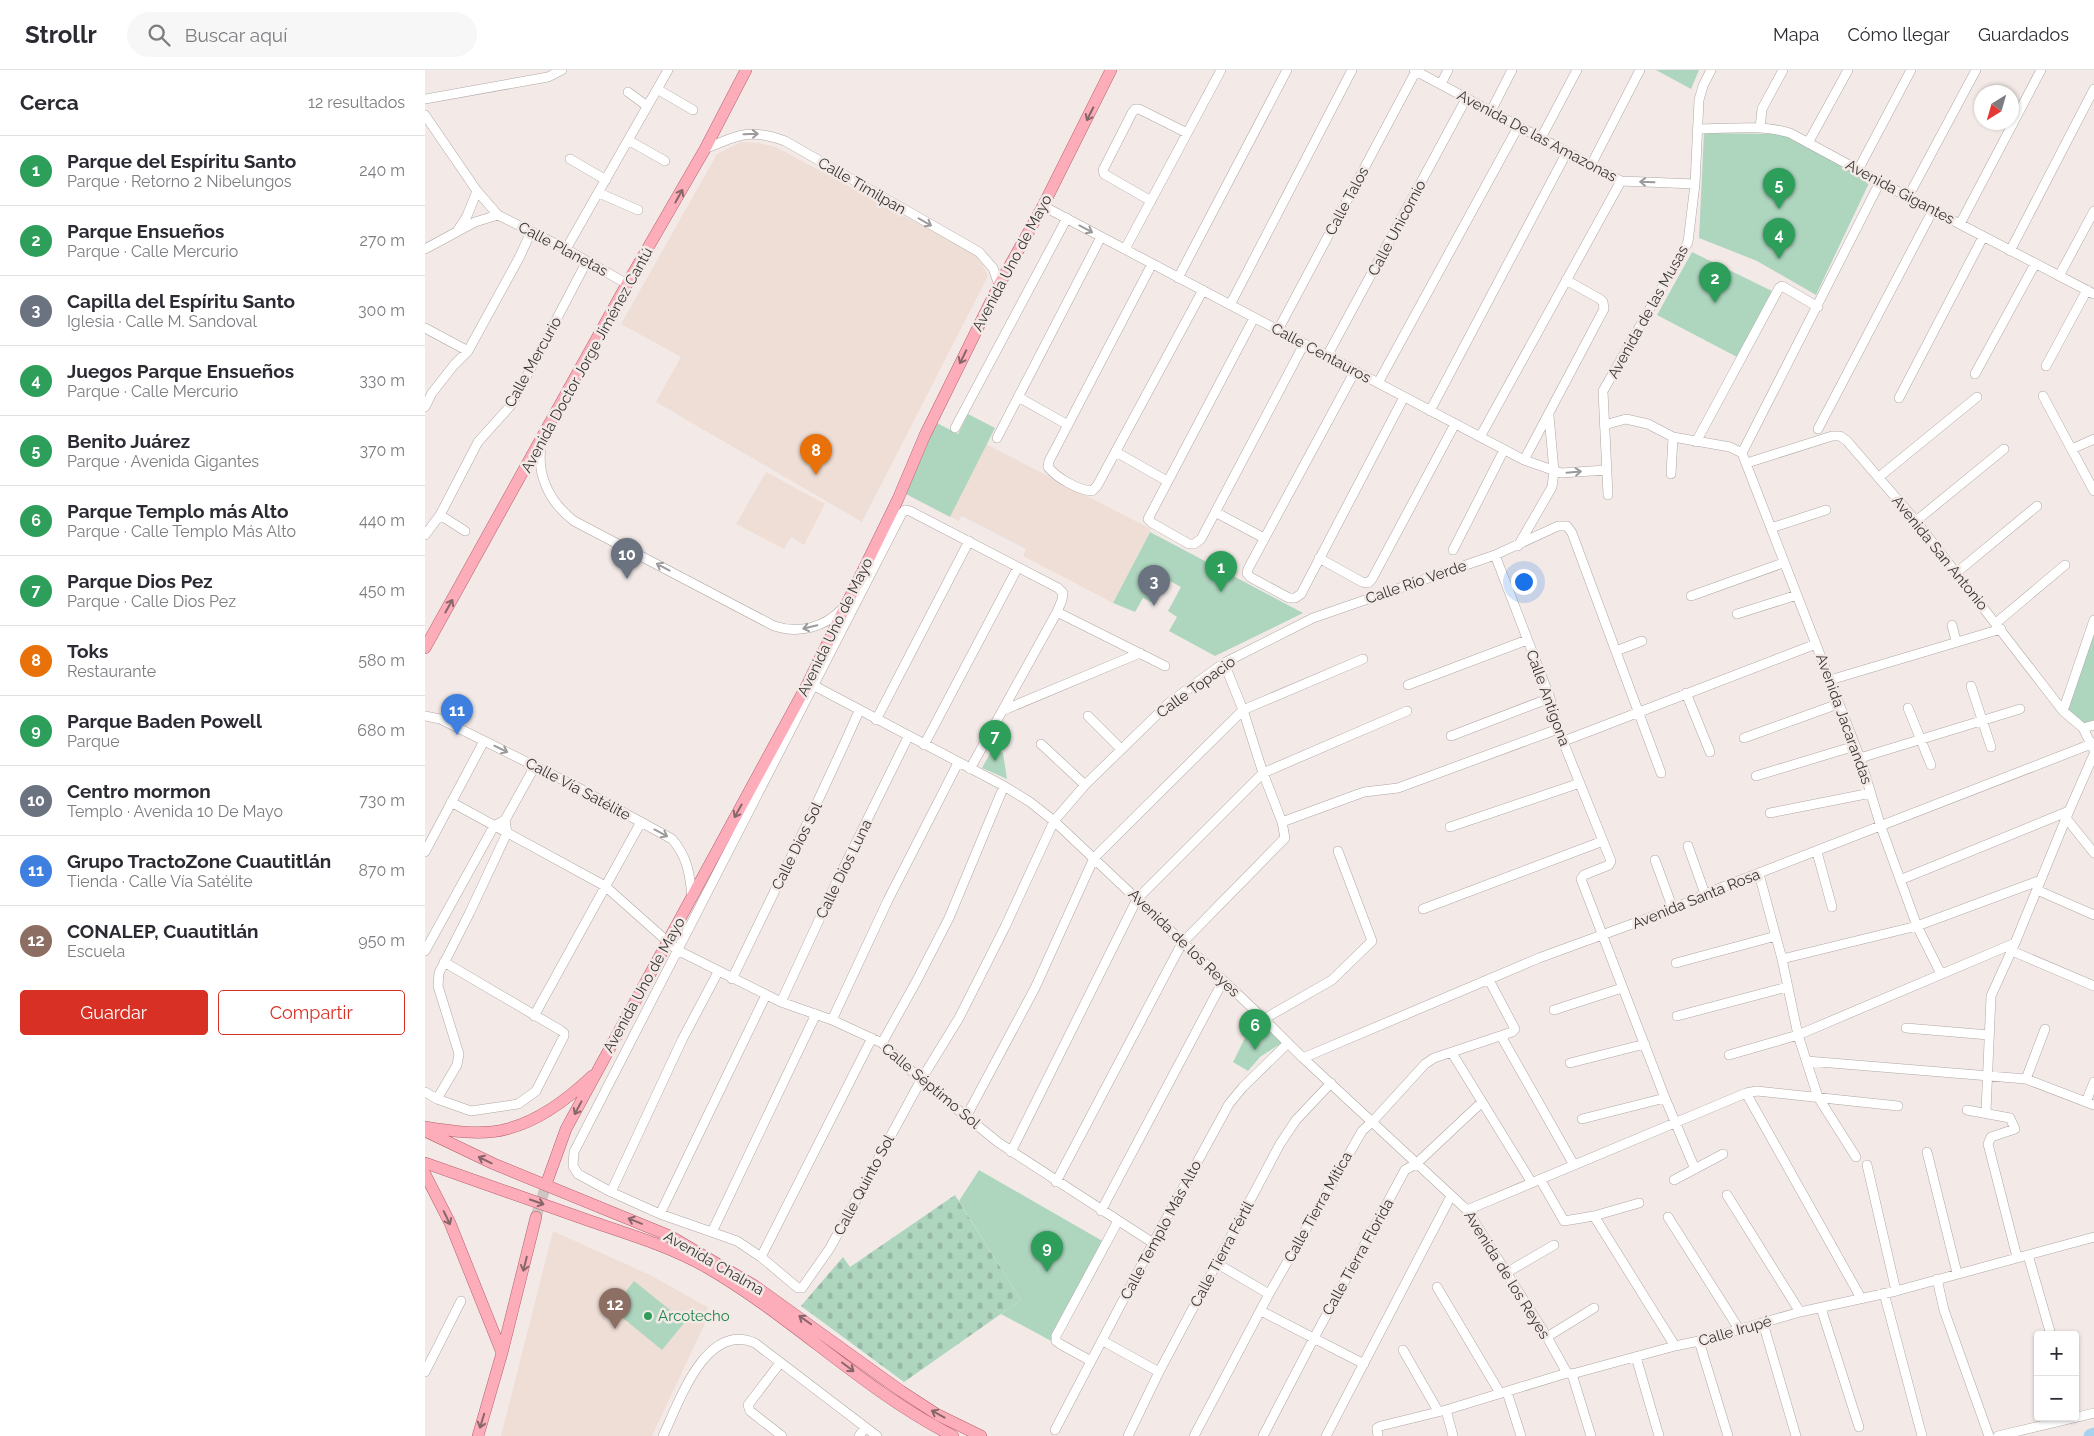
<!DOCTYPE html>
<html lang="es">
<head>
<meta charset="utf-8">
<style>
	:root { --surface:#fff; --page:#f7f7f7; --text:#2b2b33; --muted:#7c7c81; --line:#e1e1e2; --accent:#d93025 }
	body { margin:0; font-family:Raleway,sans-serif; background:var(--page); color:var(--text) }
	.controls { position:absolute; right:15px; bottom:15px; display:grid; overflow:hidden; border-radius:5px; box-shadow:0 1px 4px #0004 }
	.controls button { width:45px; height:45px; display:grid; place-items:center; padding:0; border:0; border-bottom:1px solid var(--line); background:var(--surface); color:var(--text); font:25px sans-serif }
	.compass { position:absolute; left:1549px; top:15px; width:45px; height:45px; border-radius:50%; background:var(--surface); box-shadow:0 1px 4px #0004; rotate:217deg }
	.you { position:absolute; left:1098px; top:511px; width:18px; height:18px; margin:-12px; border:4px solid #fff; border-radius:50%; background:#1a73e8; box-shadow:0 0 0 8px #1a73e833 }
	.badge { display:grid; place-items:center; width:32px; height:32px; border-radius:50%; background:var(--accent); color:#fff; font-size:16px; font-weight:700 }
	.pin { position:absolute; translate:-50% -41px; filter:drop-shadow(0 1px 2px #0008) }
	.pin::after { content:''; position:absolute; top:26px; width:18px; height:15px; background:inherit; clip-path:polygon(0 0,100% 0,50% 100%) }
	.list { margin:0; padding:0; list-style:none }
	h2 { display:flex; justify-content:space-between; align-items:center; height:65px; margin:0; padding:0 20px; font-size:21px }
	h2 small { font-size:16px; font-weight:400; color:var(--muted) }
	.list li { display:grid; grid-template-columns:32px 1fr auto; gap:15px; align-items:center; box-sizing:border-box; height:70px; padding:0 20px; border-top:1px solid var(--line) }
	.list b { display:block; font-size:19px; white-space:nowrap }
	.list p { margin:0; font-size:16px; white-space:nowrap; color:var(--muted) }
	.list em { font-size:16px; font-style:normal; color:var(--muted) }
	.actions { display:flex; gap:10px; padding:15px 20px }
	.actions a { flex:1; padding:11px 0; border:1px solid var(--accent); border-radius:5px; text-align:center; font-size:18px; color:var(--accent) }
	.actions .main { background:var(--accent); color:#fff }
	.icon { flex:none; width:28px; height:28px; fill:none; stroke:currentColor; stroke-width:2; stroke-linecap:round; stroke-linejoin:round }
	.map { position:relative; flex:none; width:1669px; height:1366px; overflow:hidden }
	header { display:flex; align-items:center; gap:30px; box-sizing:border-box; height:70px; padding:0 25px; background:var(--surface); border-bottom:1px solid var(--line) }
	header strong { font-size:24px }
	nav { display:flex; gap:28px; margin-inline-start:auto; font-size:18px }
	.search { width:350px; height:45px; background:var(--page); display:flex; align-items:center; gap:12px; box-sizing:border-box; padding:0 18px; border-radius:28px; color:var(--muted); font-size:19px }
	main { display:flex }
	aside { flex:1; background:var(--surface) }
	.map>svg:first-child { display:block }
	.built { fill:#eeded6 }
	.cemetery { fill:url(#cemetery-stones) }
	.park { fill:#aed6bf }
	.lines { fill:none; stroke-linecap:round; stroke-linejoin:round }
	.river { stroke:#a9d2ee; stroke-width:15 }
	.major-tunnel { stroke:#cec6c3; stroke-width:11; stroke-dasharray:11 5.5; stroke-linecap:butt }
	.minor-casing { stroke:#afa7a3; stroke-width:10 }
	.major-casing { stroke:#b7606d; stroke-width:12 }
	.minor { stroke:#fff; stroke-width:9 }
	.major { stroke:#fdadba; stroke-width:11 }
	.oneway { stroke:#87666a }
	.oneway2 { stroke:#9c9a9a }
	.leisure-dot { fill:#2e9e5b; stroke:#f3eae7; stroke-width:2 }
	.labels { text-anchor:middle; stroke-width:5; stroke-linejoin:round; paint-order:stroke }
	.street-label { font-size:15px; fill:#393634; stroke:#f3eae7 }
	.leisure-label { font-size:15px; fill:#27864d; stroke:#f3eae7; text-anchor:start }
</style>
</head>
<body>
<header>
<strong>Strollr</strong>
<div class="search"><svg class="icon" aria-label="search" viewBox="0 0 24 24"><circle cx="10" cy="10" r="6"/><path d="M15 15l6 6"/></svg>Buscar aquí</div>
<nav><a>Mapa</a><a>Cómo llegar</a><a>Guardados</a></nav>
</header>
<main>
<aside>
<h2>Cerca<small>12 resultados</small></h2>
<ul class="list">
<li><span class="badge" style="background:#2e9e5b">1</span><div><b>Parque del Espíritu Santo</b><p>Parque · Retorno 2 Nibelungos</p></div><em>240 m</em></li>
<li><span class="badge" style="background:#2e9e5b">2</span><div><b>Parque Ensueños</b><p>Parque · Calle Mercurio</p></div><em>270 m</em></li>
<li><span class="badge" style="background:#6b7280">3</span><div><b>Capilla del Espíritu Santo</b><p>Iglesia · Calle M. Sandoval</p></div><em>300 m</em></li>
<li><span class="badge" style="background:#2e9e5b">4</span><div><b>Juegos Parque Ensueños</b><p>Parque · Calle Mercurio</p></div><em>330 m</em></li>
<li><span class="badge" style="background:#2e9e5b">5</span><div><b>Benito Juárez</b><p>Parque · Avenida Gigantes</p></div><em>370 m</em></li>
<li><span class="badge" style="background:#2e9e5b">6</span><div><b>Parque Templo más Alto</b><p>Parque · Calle Templo Más Alto</p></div><em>440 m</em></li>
<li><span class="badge" style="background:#2e9e5b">7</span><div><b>Parque Dios Pez</b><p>Parque · Calle Dios Pez</p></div><em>450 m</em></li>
<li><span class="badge" style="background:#e8710a">8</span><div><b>Toks</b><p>Restaurante</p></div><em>580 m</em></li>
<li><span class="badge" style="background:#2e9e5b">9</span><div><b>Parque Baden Powell</b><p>Parque</p></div><em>680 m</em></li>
<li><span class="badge" style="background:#6b7280">10</span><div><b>Centro mormon</b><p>Templo · Avenida 10 De Mayo</p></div><em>730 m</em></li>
<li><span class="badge" style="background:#3f7fe0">11</span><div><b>Grupo TractoZone Cuautitlán</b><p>Tienda · Calle Vía Satélite</p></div><em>870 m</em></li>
<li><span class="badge" style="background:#8d6e63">12</span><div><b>CONALEP, Cuautitlán</b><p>Escuela</p></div><em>950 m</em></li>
</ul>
<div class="actions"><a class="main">Guardar</a><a>Compartir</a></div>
</aside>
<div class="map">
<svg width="1669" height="1366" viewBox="0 0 1669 1366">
	<defs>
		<pattern id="cemetery-stones" width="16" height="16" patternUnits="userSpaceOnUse" patternTransform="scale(1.25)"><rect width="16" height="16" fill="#aed6bf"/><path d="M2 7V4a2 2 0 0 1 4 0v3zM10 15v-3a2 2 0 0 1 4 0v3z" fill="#96b8a5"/></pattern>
	</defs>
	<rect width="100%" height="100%" fill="#f3eae7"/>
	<path class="built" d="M316,72l18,1 17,4 147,79 52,29 8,10 5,11 -126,246 -206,-120 25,-45 -60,-33 96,-170z
		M561,374l165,85 -38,74 -90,-47 3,-7 -64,-33 -3,5 -9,-4z
		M341,402l59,32 -21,41 -13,-8 -7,12 -48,-25z
		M128,1161l99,45 55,31 2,8 -57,121h-151z"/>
	<path class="cemetery" d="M530,1125l66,105 -117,82 -103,-76 42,-49 7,10z"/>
	<path class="park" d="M1231,0h43l-8,19z
		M1279,63l85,1 82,45 -55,116 -59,-34 -58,-23z
		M1267,182l80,39 -35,66 -80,-42z
		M543,344l27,14 -45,89 -48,-25 35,-69 21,11z
		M725,462l153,81 -88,43 -46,-25 8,-14 -9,-6 13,-24 -17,-9 -13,24 -8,-4 -8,14 -22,-9z
		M1669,555v95l-12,4 -16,-16z
		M568,678l10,5 4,26 -25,-11z
		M831,946l27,26 -23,15 -12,14 -15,-9z
		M554,1100l127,73 -51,100 -54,-29 20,-14 -62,-99z
		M209,1211l51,41 -23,28 -50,-41z"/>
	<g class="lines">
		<path class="river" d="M1666,1366l3,-1"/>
		<path class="major-tunnel" d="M111,1147l12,-38"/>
		<defs>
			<path id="minor" d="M989,0l207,111 74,3
				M1016,14l7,-14
				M232,19l36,21
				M203,22l19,14
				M0,29l123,-22 14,-7
				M1066,41l21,-41
				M0,45l52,76 21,24 68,34 61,35
				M1335,58l2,-19 21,-39
				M1272,59c31,0 64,-5 93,4l118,64 186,97
				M1116,68l36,-68
				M203,70l37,21
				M1383,73l40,-73
				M280,79c33,-14 45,-21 80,-8l194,111 14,16 6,17
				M145,89l36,21
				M1166,95l49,-95
				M1433,100l53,-100
				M174,123l39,17
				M1483,127l68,-127
				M726,131l-47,-27 -1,-4 29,-57 3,-4h4l48,24
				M618,136l481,254 37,13 45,-3
				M1535,154l81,-154
				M33,160l9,-14 10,-25
				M0,179l50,-27 23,-7
				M141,179l102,-179
				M700,179l96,-179
				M1585,181l84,-162
				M727,194l-103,197 -1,6c9,11 30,23 44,24l5,-5 106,-196
				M1634,206l35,-65
				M753,208l109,-208
				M805,235l122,-235
				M829,248l-106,201 4,4 37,21h5l7,-5 103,-195
				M0,258l43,23
				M853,260l138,-259
				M902,286l139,-257
				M1621,296l41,-76
				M930,301l-107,198 -1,4 3,4 39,21h6l6,-4 103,-197
				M1550,304l60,-110
				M953,313l140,-256
				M1618,326l51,95
				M593,327l50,28
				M1474,328l84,-161
				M0,337l7,-14 22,-28 14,-14 51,-93 12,-26
				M1005,341l137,-259
				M1179,355l22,-6 22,5 25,13 57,10 12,6 118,305 21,69 36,99 24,48
				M530,358l112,-210
				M1393,359l115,-219
				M1055,367l141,-256
				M572,368l104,-201
				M117,372c-7,31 7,60 32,79l200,105c25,8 50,2 69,-18
				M1271,372l83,-154 3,-2 36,21
				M1647,379l22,-10
				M691,382l51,29
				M1317,383l138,-271
				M1099,390l80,-151 -1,-7 -3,-3 -34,-19
				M1322,393l85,-27h8l7,5 69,80 147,190 20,17 11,22
				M1246,404l2,-37
				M1454,407l98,-80
				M1183,425l-5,-104 85,-149 7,-58 4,-84 4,-14 8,-16
				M790,442l49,26
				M15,445l25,16
				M1491,451l88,-72
				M1346,458l55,-18
				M0,465l15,-20 38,-73 34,-38 75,-143
				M1093,476l34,-59 2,-16 -5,-55
				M1028,480l51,-100
				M1070,485l55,143 8,31 53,132 -2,4 -25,10 -3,4 84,219 30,71
				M894,488l43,24 6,1 4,-4 83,-155
				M1531,503l81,-67
				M1266,526l92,-33
				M632,542l108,54
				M1312,544l60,-19
				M1571,553l69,-58
				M1527,555l4,16
				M1191,581l26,-10
				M1405,610l171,-51
				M384,613l195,103 26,16 24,19 210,198 39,39 164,152 80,127 20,36
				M983,615l119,-45
				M1546,616l20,61
				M1261,623l24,59
				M1483,638l23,57
				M579,640l136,-57
				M1638,641l31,-91
				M0,646l15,3 135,67 97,53c15,17 18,35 20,58
				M663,646l33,33
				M451,650l93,-179
				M1658,658l11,-3
				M1026,666l99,-38
				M1319,668l94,-34
				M1139,671l252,-97
				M616,674l44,41
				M499,675l94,-178
				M1435,688l160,-49
				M545,699l87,-157 5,-12 1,-7 -5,-5 -148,-77 -5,-1 -3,3 -328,639 -1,14 5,8 33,18 49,22 77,27 24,16 37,31h4l28,-40 91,-168 38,-62 46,-91 49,-106 31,-36 85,-83 54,-39 89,-45 182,-63 63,-29h9l5,7 89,240
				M1331,706l99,-30
				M26,732l154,84 72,64 104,52 51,18 50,23 39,37 78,63 154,100
				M1345,743l101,-20
				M1641,748l28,35
				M857,752l82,-30 34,-4 160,-59
				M1025,757l130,-44
				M1263,776l17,48
				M0,782l59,-111
				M1392,782l15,55
				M1230,790l18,49
				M1334,804l23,85 16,76 20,62 38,60
				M1475,810l169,-69
				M1612,820l57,25
				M998,839l180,-68
				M0,881l69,-125 11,-6 30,-54
				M1587,881l82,35
				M1357,889l135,-33 124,-46
				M1251,893l100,-27
				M307,909c43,-89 87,-177 127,-268
				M356,932l56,-121 71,-144
				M1129,940l68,-22
				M109,946l107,-194
				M1252,946l110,-29
				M839,949l68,-39 40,-39 -34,-90
				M407,950l56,-120 70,-137
				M1481,958l83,7
				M1076,966l73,129
				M457,973l34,-61 33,-64 55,-132
				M1027,983l80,130
				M1304,985l69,-20 217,-92
				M878,988l236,-100 134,-49 32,-15 389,-151
				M1382,991l219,18 68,26
				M1145,993l75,-19
				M1601,1009l19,-50
				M0,1022l12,7 34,12 47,-7 18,-13 28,-55v-3l-4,-3 -116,-68
				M1321,1023l115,205
				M12,1029l20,-34 2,-11 -21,-68 1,-13 31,-61 37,-79 -2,-13
				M1661,1032l8,-20
				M1542,1040l43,8 5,11 -24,8 -3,7 29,113
				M1561,1042l5,-116 24,-53 54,-132 25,-57
				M541,1047l69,-129 59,-130 149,-148 120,-51
				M1157,1049l83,-21
				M586,1082l126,-253 126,-126 144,-62
				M1502,1082l30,121
				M1442,1095l29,126
				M1115,1109l24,42 30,-5 45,-13
				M1249,1110l49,-26
				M631,1112l126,-239 103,-105 -3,-16 -19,-49 -20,-63 -19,-47
				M186,1122l71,-152 36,-68
				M1302,1125l73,117
				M1042,1140l279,-117 11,-2 141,15
				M676,1141l122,-230
				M235,1144l106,-219
				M1169,1146l81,130
				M1243,1147l71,112
				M287,1162l104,-218
				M1603,1185l23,80
				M336,1187l111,-219
				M791,1193l53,31
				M1081,1203l48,-28
				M1512,1209l7,31 45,126
				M1012,1217l63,106
				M1459,1223l38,143
				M1396,1238l38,119
				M836,1241l103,53
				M1338,1253l33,113
				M1122,1267l47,-29
				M678,1271l56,31
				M1274,1271l29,95
				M978,1280l35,61
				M1211,1287l23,79
				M666,1291l-31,-17 -4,-3v-5l62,-115
				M355,1293l-32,42 2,6 32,25
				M0,1302l36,-71
				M1147,1304l19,62
				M1082,1322l14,44
				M1021,1340l7,26
				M630,1360l98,-187 76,-139 14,-17 45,-44
				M238,1366c16,-34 43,-115 92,-93l122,93
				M434,1366l6,-8
				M703,1366l31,-64 121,-228 16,-24 35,-37
				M769,1366l75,-142 93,-163 11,-10 52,-57 9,-6 78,-26 3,-3 -26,-49
				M838,1366l51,-98 91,-168 11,-6 66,-62
				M901,1366l125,-240
				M953,1366l-1,-8 4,-2 65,-16 121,-37 5,1 103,-28 24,-5 101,-29 96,-21 198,-54
				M1573,1366l96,-23"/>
			<path id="major" d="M0,578l202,-364 78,-135 41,-79
				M0,1057c25,4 57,9 82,2 31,-8 62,-31 85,-53
				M0,1061l69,33 176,72 85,50 146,105 37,24 43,21
				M0,1093c56,20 112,39 168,59 38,13 78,25 113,45 87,50 158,124 247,169
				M0,1104l25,49 52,130
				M123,1109l18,-50 242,-446 90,-184 27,-64 74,-150 44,-79 68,-136
				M53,1366l24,-83 34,-136"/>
		</defs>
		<use href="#minor" class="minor-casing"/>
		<use href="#major" class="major-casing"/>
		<use href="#minor" class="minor"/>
		<use href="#major" class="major"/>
	</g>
	<defs><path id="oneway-shaft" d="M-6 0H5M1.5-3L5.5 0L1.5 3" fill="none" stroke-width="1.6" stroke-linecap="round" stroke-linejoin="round" transform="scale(1.25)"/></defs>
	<g class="oneway">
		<use href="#oneway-shaft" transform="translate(665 44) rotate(117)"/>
		<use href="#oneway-shaft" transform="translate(254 126) rotate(-61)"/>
		<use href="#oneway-shaft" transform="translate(538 287) rotate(116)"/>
		<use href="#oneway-shaft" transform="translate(24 536) rotate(-61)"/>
		<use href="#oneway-shaft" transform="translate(313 741) rotate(119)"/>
		<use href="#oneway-shaft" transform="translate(153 1038) rotate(118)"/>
		<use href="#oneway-shaft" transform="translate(60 1090) rotate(-154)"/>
		<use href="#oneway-shaft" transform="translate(112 1132) rotate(19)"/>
		<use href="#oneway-shaft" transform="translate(22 1148) rotate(64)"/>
		<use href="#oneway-shaft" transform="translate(210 1151) rotate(-158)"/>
		<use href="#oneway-shaft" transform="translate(100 1194) rotate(104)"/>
		<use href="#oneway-shaft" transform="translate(380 1250) rotate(-145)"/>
		<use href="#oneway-shaft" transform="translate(423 1297) rotate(37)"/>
		<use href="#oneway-shaft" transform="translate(513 1344) rotate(-151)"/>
		<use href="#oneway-shaft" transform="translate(57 1351) rotate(107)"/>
	</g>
	<g class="oneway2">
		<use href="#oneway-shaft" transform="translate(326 64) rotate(-2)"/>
		<use href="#oneway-shaft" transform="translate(1222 112) rotate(-178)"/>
		<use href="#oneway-shaft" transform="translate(500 152) rotate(30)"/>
		<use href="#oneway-shaft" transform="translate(661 159) rotate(28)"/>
		<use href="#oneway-shaft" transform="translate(1149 402) rotate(-5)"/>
		<use href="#oneway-shaft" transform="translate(238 497) rotate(-152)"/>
		<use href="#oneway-shaft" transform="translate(385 557) rotate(167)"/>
		<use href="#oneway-shaft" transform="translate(76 679) rotate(26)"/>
		<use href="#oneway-shaft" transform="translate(236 763) rotate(28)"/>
	</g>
	<circle class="leisure-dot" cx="223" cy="1246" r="5"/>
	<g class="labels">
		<g class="street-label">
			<text transform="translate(1112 66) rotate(28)" y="5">Avenida De las Amazonas</text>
			<text transform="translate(437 116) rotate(30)" y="5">Calle Timilpan</text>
			<text transform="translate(1475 122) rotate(28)" y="5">Avenida Gigantes</text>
			<text transform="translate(922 131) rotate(-62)" y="5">Calle Talos</text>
			<text transform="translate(972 158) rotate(-62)" y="5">Calle Unicornio</text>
			<text transform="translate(138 179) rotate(28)" y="5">Calle Planetas</text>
			<text transform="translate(587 193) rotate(-62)" y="5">Avenida Uno de Mayo</text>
			<text transform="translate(1223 242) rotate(-61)" y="5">Avenida de las Musas</text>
			<text transform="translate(896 283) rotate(28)" y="5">Calle Centauros</text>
			<text transform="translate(162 290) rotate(-61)" y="5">Avenida Doctor Jorge Jiménez Cantú</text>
			<text transform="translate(108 292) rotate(-61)" y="5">Calle Mercurio</text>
			<text transform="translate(1515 483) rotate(51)" y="5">Avenida San Antonio</text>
			<text transform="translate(991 512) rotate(-19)" y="5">Calle Río Verde</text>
			<text transform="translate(410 557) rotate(-64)" y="5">Avenida Uno de Mayo</text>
			<text transform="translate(771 617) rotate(-36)" y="5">Calle Topacio</text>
			<text transform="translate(1123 628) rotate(70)" y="5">Calle Antígona</text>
			<text transform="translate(1419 649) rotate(70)" y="5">Avenida Jacarandas</text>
			<text transform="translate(153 719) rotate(28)" y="5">Calle Vía Satélite</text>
			<text transform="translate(372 776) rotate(-64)" y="5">Calle Dios Sol</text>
			<text transform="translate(419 799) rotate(-64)" y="5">Calle Dios Luna</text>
			<text transform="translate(1271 829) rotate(-22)" y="5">Avenida Santa Rosa</text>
			<text transform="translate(759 873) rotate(44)" y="5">Avenida de los Reyes</text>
			<text transform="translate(219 915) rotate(-61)" y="5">Avenida Uno de Mayo</text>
			<text transform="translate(506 1016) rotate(40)" y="5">Calle Séptimo Sol</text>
			<text transform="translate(439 1115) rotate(-62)" y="5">Calle Quinto Sol</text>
			<text transform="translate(893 1137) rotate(-61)" y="5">Calle Tierra Mítica</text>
			<text transform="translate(736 1160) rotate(-62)" y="5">Calle Templo Más Alto</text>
			<text transform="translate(797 1184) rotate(-62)" y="5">Calle Tierra Fértil</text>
			<text transform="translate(933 1187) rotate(-61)" y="5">Calle Tierra Florida</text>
			<text transform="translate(289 1193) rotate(30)" y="5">Avenida Chalma</text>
			<text transform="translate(1082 1205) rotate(58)" y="5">Avenida de los Reyes</text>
			<text transform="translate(1310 1261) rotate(-16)" y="5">Calle Irupé</text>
		</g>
		<g class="leisure-label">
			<text x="233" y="1251">Arcotecho</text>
		</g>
	</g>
</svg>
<div class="controls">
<button>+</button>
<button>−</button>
</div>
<svg class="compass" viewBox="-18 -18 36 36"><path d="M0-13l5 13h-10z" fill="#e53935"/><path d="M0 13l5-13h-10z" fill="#7c7c81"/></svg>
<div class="you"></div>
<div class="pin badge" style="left:796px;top:522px;background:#2e9e5b">1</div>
<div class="pin badge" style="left:1290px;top:233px;background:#2e9e5b">2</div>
<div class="pin badge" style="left:729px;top:536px;background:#6b7280">3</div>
<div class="pin badge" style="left:1354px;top:189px;background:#2e9e5b">4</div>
<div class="pin badge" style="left:1354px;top:139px;background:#2e9e5b">5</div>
<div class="pin badge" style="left:830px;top:980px;background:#2e9e5b">6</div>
<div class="pin badge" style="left:570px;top:691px;background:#2e9e5b">7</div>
<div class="pin badge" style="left:391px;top:405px;background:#e8710a">8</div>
<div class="pin badge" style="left:622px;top:1202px;background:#2e9e5b">9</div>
<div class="pin badge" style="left:202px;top:509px;background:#6b7280">10</div>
<div class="pin badge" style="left:32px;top:665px;background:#3f7fe0">11</div>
<div class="pin badge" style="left:190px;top:1259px;background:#8d6e63">12</div>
</div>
</main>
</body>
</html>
